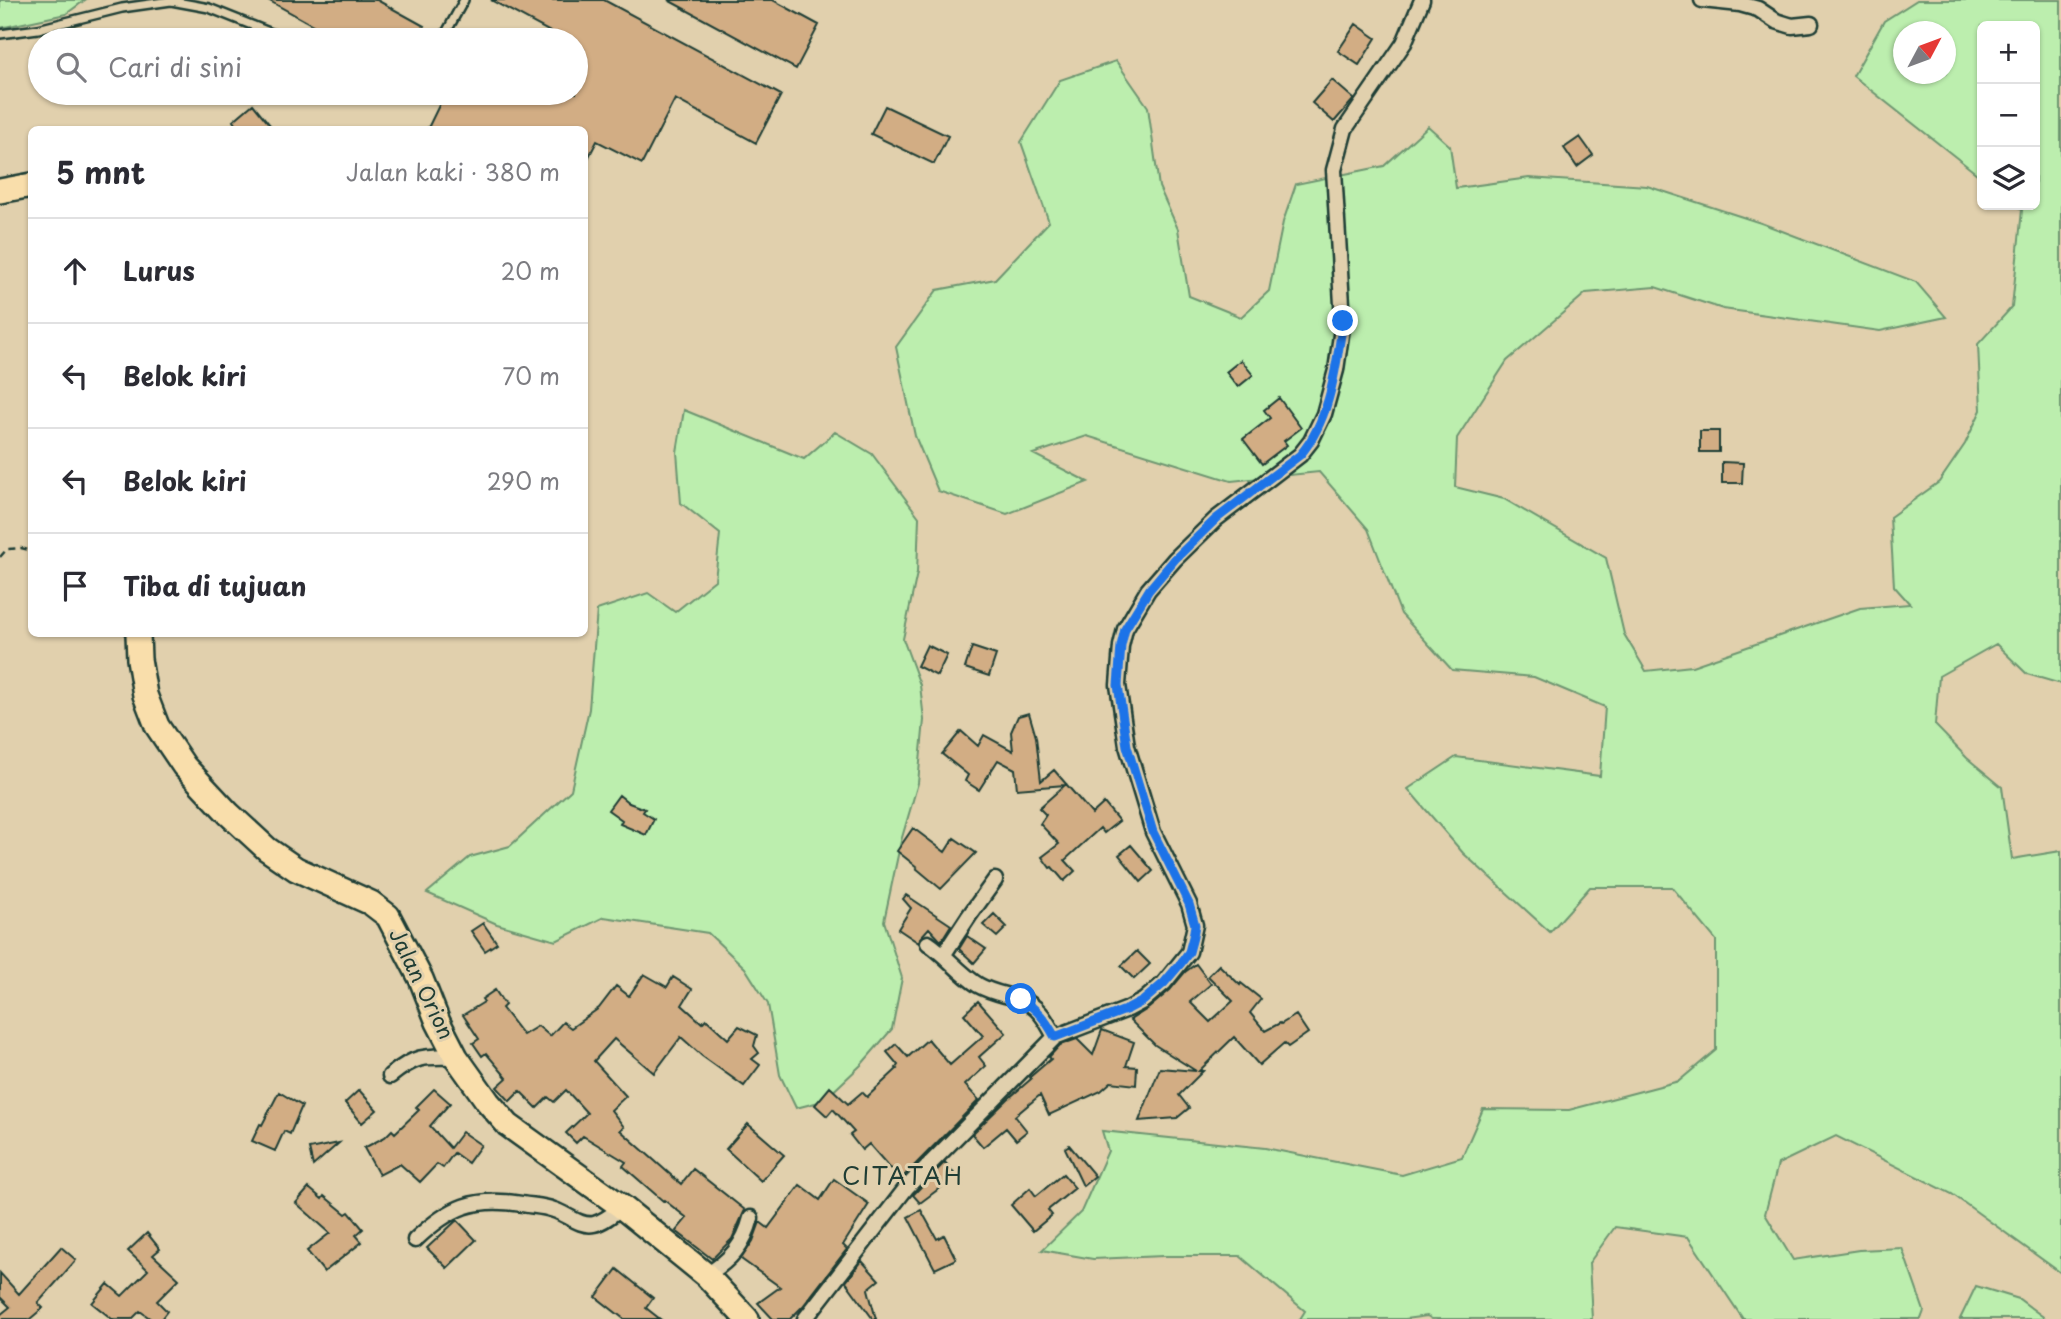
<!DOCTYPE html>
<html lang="id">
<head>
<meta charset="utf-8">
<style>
	:root { --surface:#fff; --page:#f7f7f7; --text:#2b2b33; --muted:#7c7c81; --line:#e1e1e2 }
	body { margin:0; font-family:"Playpen Sans",sans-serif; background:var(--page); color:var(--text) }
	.controls { position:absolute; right:21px; top:21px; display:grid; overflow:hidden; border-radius:10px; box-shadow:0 2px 5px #0004 }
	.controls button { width:63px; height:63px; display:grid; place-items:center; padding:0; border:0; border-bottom:2px solid var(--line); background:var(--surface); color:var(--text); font:35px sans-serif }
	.compass { position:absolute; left:1893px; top:21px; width:63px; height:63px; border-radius:50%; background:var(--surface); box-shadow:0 2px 5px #0004; rotate:49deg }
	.stop { position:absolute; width:21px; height:21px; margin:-16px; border:5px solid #1a73e8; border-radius:50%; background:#fff }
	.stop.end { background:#1a73e8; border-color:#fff; box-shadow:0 2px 7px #0008 }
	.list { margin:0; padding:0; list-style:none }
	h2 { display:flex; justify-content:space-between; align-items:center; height:91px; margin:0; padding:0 28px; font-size:30px }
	h2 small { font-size:23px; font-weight:400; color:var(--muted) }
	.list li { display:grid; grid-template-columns:46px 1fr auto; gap:21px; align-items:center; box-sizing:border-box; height:105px; padding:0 28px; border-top:2px solid var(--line) }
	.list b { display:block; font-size:26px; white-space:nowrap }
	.list em { font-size:23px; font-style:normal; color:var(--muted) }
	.icon { flex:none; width:38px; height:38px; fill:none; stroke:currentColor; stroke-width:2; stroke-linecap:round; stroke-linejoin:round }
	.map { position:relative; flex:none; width:2061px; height:1319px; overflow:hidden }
	.search { position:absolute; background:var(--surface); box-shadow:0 2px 5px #0004; left:28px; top:28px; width:560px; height:77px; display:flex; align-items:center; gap:18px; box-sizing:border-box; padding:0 24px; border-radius:38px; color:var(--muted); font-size:26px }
	.panel { position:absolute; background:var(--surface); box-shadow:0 2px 5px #0004; left:28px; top:126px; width:560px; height:511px; border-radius:10px }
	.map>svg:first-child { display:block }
	.green { fill:#bceeae; stroke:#6e9671; stroke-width:2; fill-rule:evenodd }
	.building { fill:#d2ad84; stroke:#1f3d34; stroke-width:2 }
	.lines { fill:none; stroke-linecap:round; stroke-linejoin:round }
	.service-casing { stroke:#1f3d34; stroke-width:12 }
	.minor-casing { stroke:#1f3d34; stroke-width:19 }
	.trunk-casing { stroke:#1f3d34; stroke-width:28 }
	.path { stroke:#1f3d34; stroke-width:2.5; stroke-dasharray:7 5; stroke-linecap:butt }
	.service { stroke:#e1d0ad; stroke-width:7 }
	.minor { stroke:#e1d0ad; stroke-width:14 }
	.trunk { stroke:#f9deab; stroke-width:23 }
	.route { stroke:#1a73e8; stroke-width:9 }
	.labels { text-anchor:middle; stroke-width:6; stroke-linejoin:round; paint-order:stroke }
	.street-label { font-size:21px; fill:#1f3d34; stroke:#e1d0ad }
	.quarter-label { font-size:24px; letter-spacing:2px; fill:#1f3d34; stroke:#e1d0ad }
</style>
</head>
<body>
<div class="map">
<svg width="2061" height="1319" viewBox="0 0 2061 1319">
	<rect width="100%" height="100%" fill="#e1d0ad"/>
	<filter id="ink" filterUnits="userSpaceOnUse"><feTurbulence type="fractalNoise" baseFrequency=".0143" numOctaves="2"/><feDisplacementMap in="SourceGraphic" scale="14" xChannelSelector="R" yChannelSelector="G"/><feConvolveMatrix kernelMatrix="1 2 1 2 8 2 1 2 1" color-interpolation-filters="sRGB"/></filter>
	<g filter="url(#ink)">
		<path class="green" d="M0,0h85l-19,14 -66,14z
			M1917,0h144v684l-34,-10 -31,-30 -57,32 -4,49 32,33 35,29 10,72 49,-8v422l-109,-79 -116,-58 -58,28 -13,50 28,46 66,-10 43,-2 22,63 -3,8h-178l-55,-82 -73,-10 -26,36 3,56h-160l-5,-3 -22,3h-105l5,-8 -65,-55h-76l-71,3 -51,-9 39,-38 27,-61 -6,-20 163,17 137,27 60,-18 21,-48 86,1 110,-29 37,-31v-110l-44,-53h-82l-40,45 -87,-79 -55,-64 48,-32 144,19 5,-69 -71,-30 -82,-7 -51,-56 -33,-85 -49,-57 -88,9 -144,-45 -54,18 55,28 -81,32 -69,-23 -23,-55 -19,-89 41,-57 58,-11 54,-57 -28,-80 39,-62 56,-19 32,46 11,80 19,42 11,67 52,21 28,-26 14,-69 13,-38 88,-18 44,-40 22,20 6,42 73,-10 118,8 114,37 155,59 30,35 -66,14 -157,-22 -68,-22 -69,6 -79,68 -50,77 -2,49 49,12 102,59 18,76 22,37 46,-5 168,-58 50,-4 -16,-18 -4,-69 49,-35 26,-38 16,-34 -3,-66 34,-37 10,-97 -6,-5h19v-179h-53v152l-129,-102 31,-55zM1904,32h42v42h-42z
			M684,410l120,49 31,-27 37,22 47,63 -2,56 -14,66 17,46 4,35 -6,63 -17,58 -17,80 18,57 -10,51 -31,36 -38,36 -27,7 -16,-33 -12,-71 -23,-36 -37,-35 -104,-16 -48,24 -59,-17 -70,-31 43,-36 40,-11 61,-56 18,-81 8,-99 51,-17 27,19 40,-32 5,-46 -39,-31 -4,-51z
			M1976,1286l43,13 27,20h-86z"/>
		<path class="building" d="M268,0h109l47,26 -8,14h-76z
			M491,0h113l177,95 -25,48 -81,-44 -33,65 -45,-23 -13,25v-36h-157l18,-37h131v-28l8,-15 -8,-4v-6h-11z
			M668,0h105l46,25 -23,44z
			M1356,24l20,14 -17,27 -21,-14z
			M1332,80l22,19 -20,23 -22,-19z
			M253,104l21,26h-35l-6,-9z
			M885,106l63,30 -14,28 -63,-30z
			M1580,137l13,18 -16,12 -13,-19z
			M1241,360l12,15 -15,12 -12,-15z
			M1279,398l22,30 -17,13 3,4 -25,19 -19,-25 27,-21 -6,-8z
			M1700,431h19v21h-19z
			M1722,462l21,1 -1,20h-20z
			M927,645l20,10 -10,21 -20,-10z
			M972,647l24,8 -7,21 -24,-8z
			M1029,713l7,24 5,44 13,-11 38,44 12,-11 15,18 -15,12 -4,-5 -35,32 10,11 -11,10 -12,-14 -2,1 -8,-11 17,-13 -19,-20 6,-9 -7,-7 26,-23 -48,4 -2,-20 -17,-9 -19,30 -14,-9 3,-6 -26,-21 19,-23 17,15 6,-11 29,16 -2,-19 7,-16z
			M619,795l10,8 16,6 -2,3 11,7 -8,16 -26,-11 2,-4 -14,-10z
			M913,828l32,24 9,-14 22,15 -35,36 -25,-21 1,-1 -20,-16z
			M1131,845l22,26 -12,11 -22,-27z
			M906,895l45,30 -10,16 -12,-13 -9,10 -1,5 -21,-14 13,-21 -8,-9z
			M994,914l13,13 -10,10 -14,-12z
			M483,923l14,20 -12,8 -14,-20z
			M967,936l19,13 -12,14 -15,-14z
			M1137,951l13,13 -16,15 -13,-13z
			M1196,964l15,20 -21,18 20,20 23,-21 -25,-25 11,-11 21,20 1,-2 20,16 -11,14 15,18 15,-8 1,1 15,-9 12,18 -20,14 -4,-4 -25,22 -25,-28 -35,34h4l-24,24 10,13 -12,10 -38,3 21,-53 36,3 -41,-26 -25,-25 19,-12 21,-18 15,-18z
			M644,974l23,13 6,-10 19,12 -10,16 20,18 4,-4 22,20 11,-13 18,9 -3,11 5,7 -7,6 8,6 -16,21 -42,-30 -21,-19 -27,36 -40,-34 -20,22 32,35 -15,14 13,17 -4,3 61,54 12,-15 52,41 -13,29 -20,20 -36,-28 11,-13 -23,-18 -1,1 -40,-35 3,-4 -43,-26 -7,7 -10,-10 21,-20 -21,-23 -12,12 -6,-5 -11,11 -17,-17 -10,10 -13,-14 10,-9 -21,-25 -4,3 -9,-13 6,-4 -16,-24 21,-13 -2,-3 13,-9 10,15 -3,3 21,27 15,-9 12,10 13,-14 8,6 28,-20 17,-22 13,10z
			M978,1001l28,32 -27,24 7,9 -21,19 14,15 -76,77 -4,-5 -9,-4 -21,-24 -7,6 -12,-15 4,-3 -21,-23 -6,7 -12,-11 15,-18 18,17 14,-12 5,5 30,-28 -1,-1 2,-3 -11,-13 9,-8 12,13 20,-18 22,26 33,-29 -19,-22z
			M1102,1030l32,12 -8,24 11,1 -1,18 -25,-3 -10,9 -52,24 -9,-20 -25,21 12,15 -11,9 -10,-12 -23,19 -11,-13 36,-35 23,-20 -1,-2 21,-18 -2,-2 11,-12 17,-6 16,16z
			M434,1089l16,14 -20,23 20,22 12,-16 19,13 -13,18 -14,-10 -11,15 -6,-4 -17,18 -20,-18 -21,11 -15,-27 21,-11 7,-7 3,3 24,-23 -3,-3z
			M359,1090l18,20 -15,13 -17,-20z
			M279,1092l23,14 -12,28 -6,-3 -9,20 -23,-10 8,-17 2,1z
			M748,1124l36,31 -23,26 -35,-32z
			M339,1143l-26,23 -4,-17z
			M1069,1145l26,31 -12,10 -18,-38z
			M945,1162l11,14 -36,27 -7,-8z
			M1063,1174l12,14 -27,22 4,5 -19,16 -22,-26 19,-17 6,8z
			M834,1179l35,25 -26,41 4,4 -44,57 -13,13h-17l-15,-16 22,-16 -39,-28 12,-18 7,-19 8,6 32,-43 20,15z
			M309,1188l13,11 2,-3 22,18 3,-2 14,17 -7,6 6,7 -38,30 -17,-21 23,-18 -34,-30z
			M921,1210l16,29 7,-4 12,24 -21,10 -27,-52z
			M457,1220l19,20 -29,28 -20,-20z
			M147,1233l13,16 -7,6 26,24 -22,22 10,10 -6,8h-10l-11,-8 -8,8h-20l-20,-16 16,-19 14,12 26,-26 -20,-19z
			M61,1247l15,13 -38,43 5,5 -13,11h-30v-4l10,-8 -10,-10v-24l19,21z
			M862,1261l17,19 -11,9 8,30h-3l-27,-37z
			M617,1269l36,29 -7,10 14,11h-36l-28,-22z"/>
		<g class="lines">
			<defs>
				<path id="service" d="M0,34l38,-5 84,-21 49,-7 38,7 80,32
					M442,40l22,-40"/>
				<path id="minor" d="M1702,0l38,4 18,5 18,12 16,5 19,-2
					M928,943c18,12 31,30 50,42 14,8 26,9 41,14 19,5 28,23 36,38
					M944,954l25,-38 26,-36
					M390,1076c26,-21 34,-20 66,-19
					M415,1240c35,-33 59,-44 107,-36 11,2 22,2 32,6 13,4 26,17 40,14 10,-2 20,-11 28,-17
					M706,1275c24,-14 38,-30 45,-57
					M805,1319l102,-132 148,-150 73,-28 15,-8 21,-18 25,-31 6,-27 -6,-21 -36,-72 -26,-86 -9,-61 3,-39 4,-17 23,-39 27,-31 41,-40 84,-64 11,-14 13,-27 12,-44 7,-49 -9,-151 11,-41 59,-86 18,-43"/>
				<path id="trunk" d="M0,191l32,-6
					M138,634l1,25 6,36 12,31 27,40 45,48 38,35 29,20 75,34 17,13 33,63 17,43 18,35 32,45 20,23 114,82 84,68 41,44"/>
			</defs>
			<use href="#service" class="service-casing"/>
			<use href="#minor" class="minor-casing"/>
			<use href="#trunk" class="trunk-casing"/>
			<path class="path" d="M0,557l7,-8 14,-1 11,3"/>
			<use href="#service" class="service"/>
			<use href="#minor" class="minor"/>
			<use href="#trunk" class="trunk"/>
		</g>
	</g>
	<g class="lines" filter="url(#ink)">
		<path class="route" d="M1021,999c18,12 24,20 34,38l73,-28 15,-8 21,-18 17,-20 8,-11 4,-15 2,-12 -6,-21 -36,-72 -26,-86 -9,-61 3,-39 4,-17 24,-39 26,-31 41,-40 84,-64c31,-36 36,-89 43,-134"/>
	</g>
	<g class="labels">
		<g class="street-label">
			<text transform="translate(421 984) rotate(64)" y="7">Jalan Orion</text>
		</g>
		<g class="quarter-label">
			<text x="903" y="1185">CITATAH</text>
		</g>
	</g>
</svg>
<div class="controls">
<button>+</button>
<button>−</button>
<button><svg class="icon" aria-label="layers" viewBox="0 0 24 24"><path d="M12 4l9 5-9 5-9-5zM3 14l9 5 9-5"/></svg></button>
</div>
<svg class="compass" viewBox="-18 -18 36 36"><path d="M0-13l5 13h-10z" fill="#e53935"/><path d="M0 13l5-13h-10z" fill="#7c7c81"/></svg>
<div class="stop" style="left:1021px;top:999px"></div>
<div class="stop end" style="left:1343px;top:321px"></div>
<div class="search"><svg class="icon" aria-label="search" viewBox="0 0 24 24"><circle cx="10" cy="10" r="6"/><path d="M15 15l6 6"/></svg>Cari di sini</div>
<section class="panel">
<h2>5 mnt<small>Jalan kaki · 380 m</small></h2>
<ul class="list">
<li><svg class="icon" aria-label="ahead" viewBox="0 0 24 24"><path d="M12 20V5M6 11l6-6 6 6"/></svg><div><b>Lurus</b></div><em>20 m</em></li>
<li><svg class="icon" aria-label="left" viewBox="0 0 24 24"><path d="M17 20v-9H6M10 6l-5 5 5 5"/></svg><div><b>Belok kiri</b></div><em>70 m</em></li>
<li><svg class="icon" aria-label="left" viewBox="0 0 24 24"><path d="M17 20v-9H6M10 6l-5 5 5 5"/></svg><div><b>Belok kiri</b></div><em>290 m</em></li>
<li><svg class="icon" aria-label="arrive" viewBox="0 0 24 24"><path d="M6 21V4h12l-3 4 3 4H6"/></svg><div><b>Tiba di tujuan</b></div></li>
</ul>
</section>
</div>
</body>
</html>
